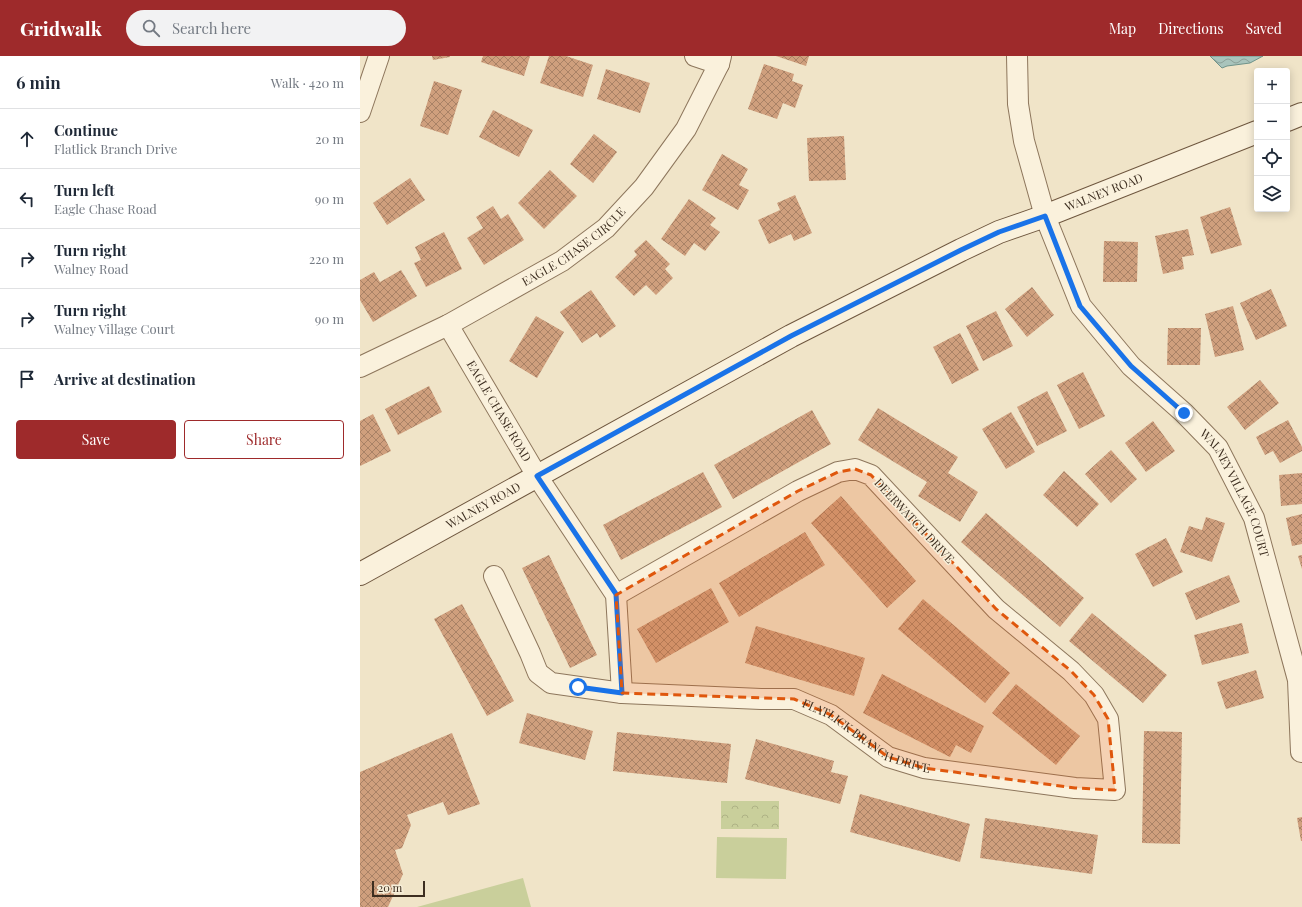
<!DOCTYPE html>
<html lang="en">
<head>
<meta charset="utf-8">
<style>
	:root { --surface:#fff; --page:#f2f2f3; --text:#1f2937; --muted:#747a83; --line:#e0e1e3; --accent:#9e2a2b }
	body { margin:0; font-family:"Playfair Display",serif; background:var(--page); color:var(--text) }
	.controls { position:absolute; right:12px; top:12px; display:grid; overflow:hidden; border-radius:4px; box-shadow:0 2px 10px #0003 }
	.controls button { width:36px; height:36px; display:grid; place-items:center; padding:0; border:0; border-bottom:1px solid var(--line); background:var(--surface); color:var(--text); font:20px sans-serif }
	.scale { position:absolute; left:12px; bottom:10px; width:53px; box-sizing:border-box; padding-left:4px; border:2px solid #3d2e20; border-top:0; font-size:11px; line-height:14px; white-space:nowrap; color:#3d2e20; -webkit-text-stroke:3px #f7eed8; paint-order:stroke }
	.stop { position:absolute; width:12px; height:12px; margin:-9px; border:3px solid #1a73e8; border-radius:50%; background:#fff }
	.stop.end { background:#1a73e8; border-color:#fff; box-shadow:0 1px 4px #0008 }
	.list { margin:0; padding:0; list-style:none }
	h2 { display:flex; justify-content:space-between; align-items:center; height:52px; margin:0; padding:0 16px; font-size:17px }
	h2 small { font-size:13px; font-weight:400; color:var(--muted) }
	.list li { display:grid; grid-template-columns:26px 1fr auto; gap:12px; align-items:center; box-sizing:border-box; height:60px; padding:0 16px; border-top:1px solid var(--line) }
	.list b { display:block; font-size:15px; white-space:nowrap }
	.list p { margin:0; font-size:13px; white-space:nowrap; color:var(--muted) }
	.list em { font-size:13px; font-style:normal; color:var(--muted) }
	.actions { display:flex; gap:8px; padding:12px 16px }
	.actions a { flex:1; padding:9px 0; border:1px solid var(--accent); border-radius:4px; text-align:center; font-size:14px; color:var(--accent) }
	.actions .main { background:var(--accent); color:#fff }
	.icon { flex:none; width:22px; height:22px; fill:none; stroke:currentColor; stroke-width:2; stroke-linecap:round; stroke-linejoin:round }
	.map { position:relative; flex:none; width:942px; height:851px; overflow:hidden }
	header { display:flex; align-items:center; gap:24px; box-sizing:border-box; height:56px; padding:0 20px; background:var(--accent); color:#fff }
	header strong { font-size:19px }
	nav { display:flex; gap:22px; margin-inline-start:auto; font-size:14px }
	.search { width:280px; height:36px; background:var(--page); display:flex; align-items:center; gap:10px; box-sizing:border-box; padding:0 14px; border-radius:22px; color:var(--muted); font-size:15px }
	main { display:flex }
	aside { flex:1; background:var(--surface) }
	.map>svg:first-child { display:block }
	.green { fill:#c9cf9b }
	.park { fill:url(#park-crowns) }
	.water { fill:url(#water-waves); stroke:#6f938a }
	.building { fill:url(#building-cross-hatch) }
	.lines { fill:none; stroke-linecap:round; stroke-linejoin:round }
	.minor-casing { stroke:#8d765c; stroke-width:22 }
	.secondary-casing { stroke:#6f573f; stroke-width:24 }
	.minor { stroke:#faf1dc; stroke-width:20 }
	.secondary { stroke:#faf1dc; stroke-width:22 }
	.route { stroke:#1a73e8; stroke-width:5 }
	.marked { fill:#df570d; fill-opacity:0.2; stroke:#df570d; stroke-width:3; stroke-dasharray:8 5; stroke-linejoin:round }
	.labels { text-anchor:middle; stroke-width:3; stroke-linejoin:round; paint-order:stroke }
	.street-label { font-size:12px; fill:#3d2e20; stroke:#f7eed8 }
</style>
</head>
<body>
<header>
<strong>Gridwalk</strong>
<div class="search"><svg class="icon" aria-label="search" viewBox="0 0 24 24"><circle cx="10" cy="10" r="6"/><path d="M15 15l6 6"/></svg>Search here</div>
<nav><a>Map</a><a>Directions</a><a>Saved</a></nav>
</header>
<main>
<aside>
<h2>6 min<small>Walk · 420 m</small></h2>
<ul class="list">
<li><svg class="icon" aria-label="ahead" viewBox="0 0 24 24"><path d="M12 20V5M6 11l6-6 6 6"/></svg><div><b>Continue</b><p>Flatlick Branch Drive</p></div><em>20 m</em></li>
<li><svg class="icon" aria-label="left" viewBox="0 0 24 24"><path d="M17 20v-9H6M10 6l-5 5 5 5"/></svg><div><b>Turn left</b><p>Eagle Chase Road</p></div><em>90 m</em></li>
<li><svg class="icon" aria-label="right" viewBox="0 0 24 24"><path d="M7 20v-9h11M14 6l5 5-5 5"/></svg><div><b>Turn right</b><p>Walney Road</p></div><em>220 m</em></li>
<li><svg class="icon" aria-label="right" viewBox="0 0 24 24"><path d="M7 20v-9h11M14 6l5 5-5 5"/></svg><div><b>Turn right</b><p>Walney Village Court</p></div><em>90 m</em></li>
<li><svg class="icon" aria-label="arrive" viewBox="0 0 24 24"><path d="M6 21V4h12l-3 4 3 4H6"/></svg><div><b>Arrive at destination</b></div></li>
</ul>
<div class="actions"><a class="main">Save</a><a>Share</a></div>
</aside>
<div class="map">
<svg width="942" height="851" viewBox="0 0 942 851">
	<defs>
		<pattern id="park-crowns" width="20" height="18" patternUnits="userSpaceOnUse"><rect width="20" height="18" fill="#c9cf9b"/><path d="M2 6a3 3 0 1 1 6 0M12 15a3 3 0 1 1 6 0" fill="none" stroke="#aeb285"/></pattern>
		<pattern id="water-waves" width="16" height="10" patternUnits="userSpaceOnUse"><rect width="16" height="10" fill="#a9c4bc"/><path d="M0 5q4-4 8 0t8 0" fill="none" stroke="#8ba098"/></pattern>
		<pattern id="building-cross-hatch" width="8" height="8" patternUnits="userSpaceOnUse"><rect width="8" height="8" fill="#cf9f7d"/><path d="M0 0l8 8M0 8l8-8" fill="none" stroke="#a98266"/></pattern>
	</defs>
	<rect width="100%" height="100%" fill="#f0e4c8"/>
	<path class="green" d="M357,781l70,1 -1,41 -70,-1z
		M163,822l8,29h-114z"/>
	<path class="park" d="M361,745h58v28h-58z"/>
	<path class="water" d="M850,0h53l-13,7 -23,3 -5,2z"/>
	<path class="building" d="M72,0h18v1l-17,3z
		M123,0h47l-6,20 -43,-14z
		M189,0h17l27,9 -10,32 -43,-14z
		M416,0h33l-3,10z
		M404,8l30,10 -2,7 11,4 -8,23 -12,-5 -6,16 -29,-10z
		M246,13l44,14 -10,30 -43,-14z
		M74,25l28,9 -14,45 -28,-9z
		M133,54l40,20 -14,27 -40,-20z
		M234,78l23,18 -24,31 -23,-19z
		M484,80l2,44 -37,1 -2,-43z
		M362,98l26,15 -9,16 10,5 -11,20 -36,-20z
		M190,114l27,26 -33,33 -26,-26z
		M50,122l15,22 -38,25 -14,-22z
		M435,139l17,38 -18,8 -3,-7 -22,10 -11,-24 22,-10 -3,-7z
		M329,143l27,19 -6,7 10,7 -15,19 -11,-8 -9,13 -24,-17z
		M133,150l8,13 7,-5 16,26 -40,25 -17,-27 16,-10 -7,-11z
		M870,151l12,38 -31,9 -11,-37z
		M828,173l6,26 -12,2 2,12 -21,5 -8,-38z
		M84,176l18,37 -36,18 -12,-24 7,-3 -6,-13z
		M286,184l24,24 -5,5 8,9 -17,17 -10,-10 -12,11 -19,-19 22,-22 -3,-4z
		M744,185l34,1 -1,40h-34z
		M41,214l16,26 -44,26 -13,-22v-20l14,-8 6,10z
		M672,231l22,28 -27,22 -22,-28z
		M911,233l16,37 -31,14 -16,-37z
		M231,234l25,36 -16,12 -3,-5 -15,10 -22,-31z
		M873,250l11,44 -29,7 -10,-43z
		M636,255l17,35 -30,15 -17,-35z
		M176,260l28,16 -27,46 -28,-17z
		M808,272h33l-1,37h-33z
		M600,277l19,37 -27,14 -19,-37z
		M723,316l22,44 -26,13 -22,-44z
		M900,324l19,23 -34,27 -18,-23z
		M69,330l13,26 -44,23 -13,-26z
		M687,335l20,40 -30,15 -20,-39z
		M518,352l80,49 -10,16 30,19 -18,30 -42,-26 9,-14 -69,-42z
		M452,354l19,34 -98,55 -19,-34z
		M651,356l24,40 -29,17 -24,-40z
		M13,358l18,37 -31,15v-45z
		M928,364l14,27v4l-22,12 -7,-12 -8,4 -9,-18z
		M793,365l22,30 -29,21 -21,-29z
		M751,394l26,29 -26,24 -26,-29z
		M704,415l35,33 -22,23 -34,-32z
		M343,416l19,35 -101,53 -18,-35z
		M942,417v31l-21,2 -2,-31z
		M481,440l75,85 -29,27 -76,-85z
		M626,457l98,85 -24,29 -99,-85z
		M942,458v30l-10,2 -6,-28z
		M846,461l19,6 -13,39 -32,-10 9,-26 13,4z
		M445,476l20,33 -86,52 -20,-34z
		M806,482l17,34 -30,15 -18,-33z
		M189,499l48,100 -27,13 -48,-100z
		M942,499v14l-4,-13z
		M869,519l11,27 -44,18 -11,-27z
		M351,532l18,34 -73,41 -19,-34z
		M563,543l87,74 -25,30 -87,-74z
		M102,548l52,97 -27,15 -53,-97z
		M732,557l75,62 -24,28 -74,-62z
		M882,567l7,30 -47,12 -8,-30z
		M396,570l109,32 -11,38 -109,-33z
		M896,614l8,28 -38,11 -9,-27z
		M522,618l102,52 -13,27 -15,-8 -6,12 -87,-44z
		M656,628l64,52 -24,29 -64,-52z
		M167,657l66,18 -8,29 -66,-17z
		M784,675l38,1 -2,112 -38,-1z
		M257,676l114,12 -4,39 -114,-12z
		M92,677l28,71 -32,11 -5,-13 -36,13 4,10 -9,23 -7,2 8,24 -15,33h-28v-135z
		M396,683l78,22 -3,11 17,4 -8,28 -95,-25z
		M500,738l110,30 -10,38 -110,-30z
		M942,761v24h-1l-4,-23z
		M625,762l113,17 -6,39 -112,-16z"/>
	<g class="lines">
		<defs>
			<g id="minor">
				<path d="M335,0l24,8"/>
				<path id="s1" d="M657,0l1,48 6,37 21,75 36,90 50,60 53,47 34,35 36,70 44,162 3,72"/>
				<path d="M0,56l19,-56"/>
				<path id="s2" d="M88,269l89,151 79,119 6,98"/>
				<path id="s3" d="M0,311l88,-42 114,-64 44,-33 38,-41 42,-58 33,-65 2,-8"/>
				<path id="s4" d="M134,520l36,77 8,20 13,10 71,10 139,6h33l37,16 57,42 36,11 151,20 40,2 -7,-71 -14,-24 -23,-24 -75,-62 -125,-134 -16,-6 -17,3 -40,19 -182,104"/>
			</g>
			<g id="secondary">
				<path d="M927,64l15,-6"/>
				<path id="s5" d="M0,518l431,-238 170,-86 38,-18 46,-16 212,-84"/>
			</g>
		</defs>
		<use href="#minor" class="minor-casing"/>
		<use href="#secondary" class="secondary-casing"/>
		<use href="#minor" class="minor"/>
		<use href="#secondary" class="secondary"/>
	</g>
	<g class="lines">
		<path class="route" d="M218,631l44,6 -6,-99 -79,-118 254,-140 170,-86 38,-18 46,-16 35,90 51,60 53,47"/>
	</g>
	<path class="marked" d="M495,413l16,6 125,134 75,62 23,24 14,24 7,71 -40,-2 -151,-20 -36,-11 -57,-42 -37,-16 -172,-6 -6,-98 182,-104 40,-19z"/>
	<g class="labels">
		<g class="street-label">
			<text dy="4" stroke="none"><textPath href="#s5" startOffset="837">WALNEY ROAD</textPath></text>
			<text dy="4" stroke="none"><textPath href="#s3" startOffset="246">EAGLE CHASE CIRCLE</textPath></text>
			<text dy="4" stroke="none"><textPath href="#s2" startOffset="100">EAGLE CHASE ROAD</textPath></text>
			<text dy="4" stroke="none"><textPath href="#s1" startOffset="506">WALNEY VILLAGE COURT</textPath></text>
			<text dy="4" stroke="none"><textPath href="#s5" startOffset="141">WALNEY ROAD</textPath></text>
			<text transform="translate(554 465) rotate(47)" y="4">DEERWATCH DRIVE</text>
			<text dy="4" stroke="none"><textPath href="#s4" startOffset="449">FLATLICK BRANCH DRIVE</textPath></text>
		</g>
	</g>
</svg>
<div class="controls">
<button>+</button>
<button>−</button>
<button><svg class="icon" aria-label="locate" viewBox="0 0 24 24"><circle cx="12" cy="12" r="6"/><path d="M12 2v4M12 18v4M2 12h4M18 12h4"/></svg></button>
<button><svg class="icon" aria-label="layers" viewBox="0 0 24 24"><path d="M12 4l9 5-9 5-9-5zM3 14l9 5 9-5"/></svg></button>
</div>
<div class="scale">20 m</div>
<div class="stop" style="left:218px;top:631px"></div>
<div class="stop end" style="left:824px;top:357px"></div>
</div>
</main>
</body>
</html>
